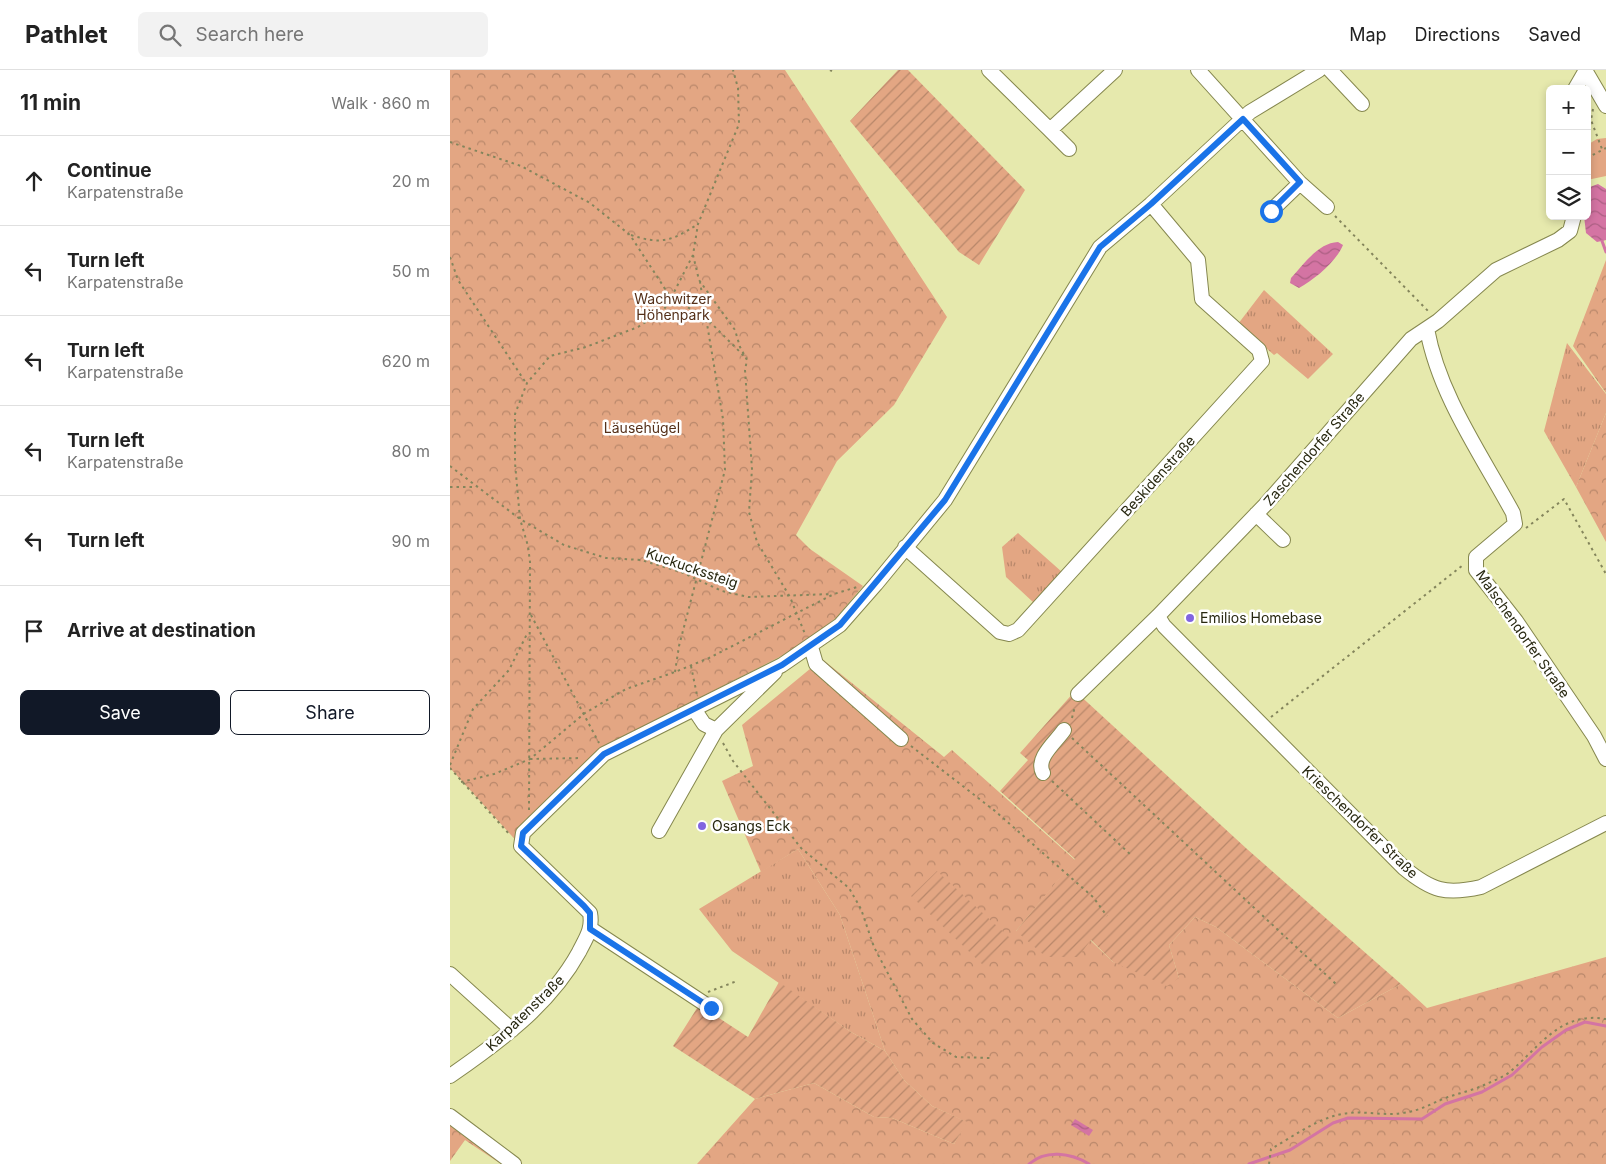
<!DOCTYPE html>
<html lang="en">
<head>
<meta charset="utf-8">
<style>
	:root { --surface:#fff; --page:#f2f2f2; --text:#222; --muted:#767676; --line:#e0e0e0; --accent:#111827 }
	body { margin:0; font-family:Inter,sans-serif; background:var(--page); color:var(--text) }
	.controls { position:absolute; right:15px; top:15px; display:grid; overflow:hidden; border-radius:8px; box-shadow:0 2px 8px #0003 }
	.controls button { width:45px; height:45px; display:grid; place-items:center; padding:0; border:0; border-bottom:1px solid var(--line); background:var(--surface); color:var(--text); font:25px sans-serif }
	.stop { position:absolute; width:15px; height:15px; margin:-11px; border:4px solid #1a73e8; border-radius:50%; background:#fff }
	.stop.end { background:#1a73e8; border-color:#fff; box-shadow:0 1px 5px #0008 }
	.list { margin:0; padding:0; list-style:none }
	h2 { display:flex; justify-content:space-between; align-items:center; height:65px; margin:0; padding:0 20px; font-size:21px }
	h2 small { font-size:16px; font-weight:400; color:var(--muted) }
	.list li { display:grid; grid-template-columns:32px 1fr auto; gap:15px; align-items:center; box-sizing:border-box; height:90px; padding:0 20px; border-top:1px solid var(--line) }
	.list b { display:block; font-size:19px; white-space:nowrap }
	.list p { margin:0; font-size:16px; white-space:nowrap; color:var(--muted) }
	.list em { font-size:16px; font-style:normal; color:var(--muted) }
	.actions { display:flex; gap:10px; padding:15px 20px }
	.actions a { flex:1; padding:11px 0; border:1px solid var(--accent); border-radius:8px; text-align:center; font-size:18px; color:var(--accent) }
	.actions .main { background:var(--accent); color:#fff }
	.icon { flex:none; width:28px; height:28px; fill:none; stroke:currentColor; stroke-width:2; stroke-linecap:round; stroke-linejoin:round }
	.map { position:relative; flex:none; width:1156px; height:1094px; overflow:hidden }
	header { display:flex; align-items:center; gap:30px; box-sizing:border-box; height:70px; padding:0 25px; background:var(--surface); border-bottom:1px solid var(--line) }
	header strong { font-size:24px }
	nav { display:flex; gap:28px; margin-inline-start:auto; font-size:18px }
	.search { width:350px; height:45px; background:var(--page); display:flex; align-items:center; gap:12px; box-sizing:border-box; padding:0 18px; border-radius:8px; color:var(--muted); font-size:19px }
	main { display:flex }
	aside { flex:1; background:var(--surface) }
	.map>svg:first-child { display:block }
	.grass { fill:url(#grass-tufts) }
	.forest { fill:url(#forest-crowns) }
	.park { fill:#e3a683 }
	.garden { fill:url(#garden-furrows) }
	.water { fill:url(#water-waves) }
	.lines { fill:none; stroke-linecap:round; stroke-linejoin:round }
	.stream { stroke:#d474a3; stroke-width:3 }
	.minor-casing { stroke:#85874e; stroke-width:16 }
	.path { stroke:#84855c; stroke-width:2; stroke-dasharray:2.5 4; stroke-linecap:butt }
	.minor { stroke:#fff; stroke-width:14 }
	.route { stroke:#1a73e8; stroke-width:6 }
	.poi-dot { fill:#8165e0; stroke:#fff; stroke-width:2 }
	.labels { text-anchor:middle; stroke-width:5; stroke-linejoin:round; paint-order:stroke }
	.park-label { font-size:14px; fill:#553019; stroke:#fff }
	.street-label { font-size:14px; fill:#282811; stroke:#fff }
	.poi-label { font-size:14px; fill:#282811; stroke:#fff; text-anchor:start }
</style>
</head>
<body>
<header>
<strong>Pathlet</strong>
<div class="search"><svg class="icon" aria-label="search" viewBox="0 0 24 24"><circle cx="10" cy="10" r="6"/><path d="M15 15l6 6"/></svg>Search here</div>
<nav><a>Map</a><a>Directions</a><a>Saved</a></nav>
</header>
<main>
<aside>
<h2>11 min<small>Walk · 860 m</small></h2>
<ul class="list">
<li><svg class="icon" aria-label="ahead" viewBox="0 0 24 24"><path d="M12 20V5M6 11l6-6 6 6"/></svg><div><b>Continue</b><p>Karpatenstraße</p></div><em>20 m</em></li>
<li><svg class="icon" aria-label="left" viewBox="0 0 24 24"><path d="M17 20v-9H6M10 6l-5 5 5 5"/></svg><div><b>Turn left</b><p>Karpatenstraße</p></div><em>50 m</em></li>
<li><svg class="icon" aria-label="left" viewBox="0 0 24 24"><path d="M17 20v-9H6M10 6l-5 5 5 5"/></svg><div><b>Turn left</b><p>Karpatenstraße</p></div><em>620 m</em></li>
<li><svg class="icon" aria-label="left" viewBox="0 0 24 24"><path d="M17 20v-9H6M10 6l-5 5 5 5"/></svg><div><b>Turn left</b><p>Karpatenstraße</p></div><em>80 m</em></li>
<li><svg class="icon" aria-label="left" viewBox="0 0 24 24"><path d="M17 20v-9H6M10 6l-5 5 5 5"/></svg><div><b>Turn left</b></div><em>90 m</em></li>
<li><svg class="icon" aria-label="arrive" viewBox="0 0 24 24"><path d="M6 21V4h12l-3 4 3 4H6"/></svg><div><b>Arrive at destination</b></div></li>
</ul>
<div class="actions"><a class="main">Save</a><a>Share</a></div>
</aside>
<div class="map">
<svg width="1156" height="1094" viewBox="0 0 1156 1094">
	<defs>
		<pattern id="grass-tufts" width="24" height="20" patternUnits="userSpaceOnUse" patternTransform="scale(1.25)"><rect width="24" height="20" fill="#e3a683"/><path d="M3 7l-1-3M5 7V3M7 7l1-3M15 17l-1-3M17 17v-4M19 17l1-3" fill="none" stroke="#b8876a"/></pattern>
		<pattern id="forest-crowns" width="20" height="18" patternUnits="userSpaceOnUse" patternTransform="scale(1.25)"><rect width="20" height="18" fill="#e3a683"/><path d="M2 6a3 3 0 1 1 6 0M12 15a3 3 0 1 1 6 0" fill="none" stroke="#b8876a"/></pattern>
		<pattern id="garden-furrows" width="10" height="10" patternUnits="userSpaceOnUse" patternTransform="scale(1.25)"><rect width="10" height="10" fill="#e3a683"/><path d="M-1 1l2-2M0 10L10 0M9 11l2-2" fill="none" stroke="#b8876a"/></pattern>
		<pattern id="water-waves" width="16" height="10" patternUnits="userSpaceOnUse" patternTransform="scale(1.25)"><rect width="16" height="10" fill="#d474a3"/><path d="M0 5q4-4 8 0t8 0" fill="none" stroke="#ac5f83"/></pattern>
	</defs>
	<rect width="100%" height="100%" fill="#e6e9ad"/>
	<path class="grass" d="M814,220l69,64 -25,25 -31,-26 -3,2 -36,-31z
		M1117,273l39,51v19l-30,74 -32,-56z
		M568,463l44,39 -28,31 -28,-26 -4,-30z
		M348,779l42,66 45,136 -34,-19 -119,-81 -33,-42z"/>
	<path class="forest" d="M0,0h335l162,247 -53,88 -57,56 -41,74 14,14 53,37 -27,32 -37,29 -187,96 -23,15 -66,75 -2,13 -71,-78z
		M1156,190v133l-33,-47z
		M1156,343v129l-30,-55z
		M372,589l122,98 8,-7 123,110 -59,71 74,9 23,22 66,16 -10,-33 26,-28 21,10 122,91 63,-34 26,24 179,-51v207h-909l58,-65 59,-16 60,34 18,1 62,26 12,-22 -34,-16 -28,-26 -19,-29 -45,-136 -42,-66 -37,23 -39,-91 31,-15 -11,-41z
		M0,1046l64,48h-13l-36,-24 -15,21z"/>
	<path class="park" d="M1156,68v38l-19,4v-35l10,-6z"/>
	<path class="garden" d="M448,0h10l117,120 -46,75 -20,-13 -109,-131z
		M625,621l172,158 154,135 -63,34 -122,-91 -21,-10 -26,28 10,33 -12,8 -54,-24 -22,-22 -13,17h-32l-30,-26 59,-72 -75,-68 28,-31 -8,-7z
		M487,801l73,67 -27,27 -72,-69z
		M329,912l72,50 34,19 19,29 28,26 35,16 -13,22 -62,-26 -18,-1 -60,-34 -59,16 -82,-53 26,-41 49,32z"/>
	<path class="water" d="M1148,114l8,5v51l-9,2 -11,-9 -2,-17h3v-28z
		M888,172l5,3c-7,17 -28,34 -44,43l-9,-5 1,-5c13,-14 27,-35 47,-36z
		M625,1049l18,11 -4,6 -18,-11z"/>
	<g class="lines">
		<path class="stream" d="M1152,171l4,11
			M579,1094c17,-15 42,-11 60,0
			M799,1094l41,-14 43,-27 15,-5 74,1 23,-15 37,-12 30,-17 30,-28 24,-17 19,-8 21,4"/>
		<defs>
			<path id="minor" d="M539,0l61,60 65,-60
				M748,0l102,113 27,24
				M880,0l32,34
				M1135,0l21,36
				M1125,19l11,-19
				M600,60l19,19
				M821,141l29,-28
				M977,259c12,66 54,125 86,184l2,11 -39,33v13l40,51 78,115 12,23
				M806,444l27,26
				M455,477l95,85 9,2 9,-4 244,-269 -3,-11 -57,-51 -4,-39 -47,-56
				M708,546l6,10 240,242c28,23 42,27 77,19l125,-64
				M361,577l5,17 85,75
				M628,624l80,-78 107,-111 146,-166 27,-18 58,-51 62,-30 12,-9 4,-15
				M244,639l10,15 12,6 59,-58
				M593,703c-8,-15 13,-31 21,-43
				M209,761l57,-101
				M141,859l120,79
				M0,904l62,56
				M0,1006c49,-34 100,-71 129,-124 7,-14 14,-23 11,-39l-69,-67 2,-13 81,-79 178,-89 58,-40 36,-41 69,-84 155,-253 51,-43 99,-92 69,-42
				M0,1046l64,48"/>
		</defs>
		<use href="#minor" class="minor-casing"/>
		<path class="path" d="M380,0l2,1
			M1143,39l-2,11 11,29
			M0,72l71,24 69,37 40,32 41,63 34,19 40,40
			M1137,88l19,-10
			M885,146l95,97
			M181,165c30,10 41,6 67,-11
			M243,185l6,25 36,50 5,17 7,13 -2,10 7,99 -3,43 8,30 33,55 15,37
			M0,187l8,23 68,103
			M0,396l70,53 44,26 42,13 35,2 40,12 41,19 26,6 84,-3
			M0,417h26
			M1076,458l38,-29 42,75
			M81,545l68,128
			M241,596l6,29
			M225,602l4,-26 46,-176 -2,-51 -23,-137
			M821,647l192,-152
			M622,648l3,-12
			M622,668l265,247
			M273,673l10,18 68,87 48,40 12,21 13,38 38,72 21,24 23,14 35,1
			M461,676l84,65 98,86 14,19
			M80,689l52,-1
			M0,695l23,-56 36,-39 19,-38
			M0,698l60,67
			M602,711l80,75
			M11,712l33,-8 36,-15 55,-46 41,-24 49,-17 34,-14 125,-64 23,-7
			M79,740l1,-248 -2,-16 -8,-27 -5,-56v-49l12,-31 23,-27 36,-9 52,-20 25,-16 8,-13 22,-43 5,-31 41,-100 -1,-36 -5,-18
			M258,922l29,-11
			M819,1094l2,-15c23,-13 51,-34 78,-36 18,-2 36,3 53,0 18,-2 30,-10 46,-16 12,-4 25,-7 36,-12 9,-4 20,-8 27,-14 29,-25 50,-60 95,-52"/>
		<use href="#minor" class="minor"/>
	</g>
	<g class="lines">
		<path class="route" d="M261,938l-121,-79v-16l-6,-7 -63,-60 2,-13 81,-79 178,-89 58,-40 105,-125 155,-253 51,-43 92,-85 57,63 -29,29"/>
	</g>
	<g class="poi-dot">
		<circle cx="740" cy="548" r="5"/>
		<circle cx="252" cy="756" r="5"/>
	</g>
	<g class="labels">
		<g class="park-label">
			<text x="223" y="234">Wachwitzer<tspan x="223" dy="16">Höhenpark</tspan></text>
			<text x="192" y="363">Läusehügel</text>
		</g>
		<g class="street-label">
			<text transform="translate(864 379) rotate(-49)" y="5">Zaschendorfer Straße</text>
			<text transform="translate(708 406) rotate(-48)" y="5">Beskidenstraße</text>
			<text transform="translate(242 498) rotate(19)" y="5">Kuckuckssteig</text>
			<text transform="translate(1073 564) rotate(55)" y="5">Malschendorfer Straße</text>
			<text transform="translate(910 752) rotate(44)" y="5">Krieschendorfer Straße</text>
			<text transform="translate(75 943) rotate(-44)" y="5">Karpatenstraße</text>
		</g>
		<g class="poi-label">
			<text x="750" y="553">Emilios Homebase</text>
			<text x="262" y="761">Osangs Eck</text>
		</g>
	</g>
</svg>
<div class="controls">
<button>+</button>
<button>−</button>
<button><svg class="icon" aria-label="layers" viewBox="0 0 24 24"><path d="M12 4l9 5-9 5-9-5zM3 14l9 5 9-5"/></svg></button>
</div>
<div class="stop" style="left:821px;top:141px"></div>
<div class="stop end" style="left:261px;top:938px"></div>
</div>
</main>
</body>
</html>
